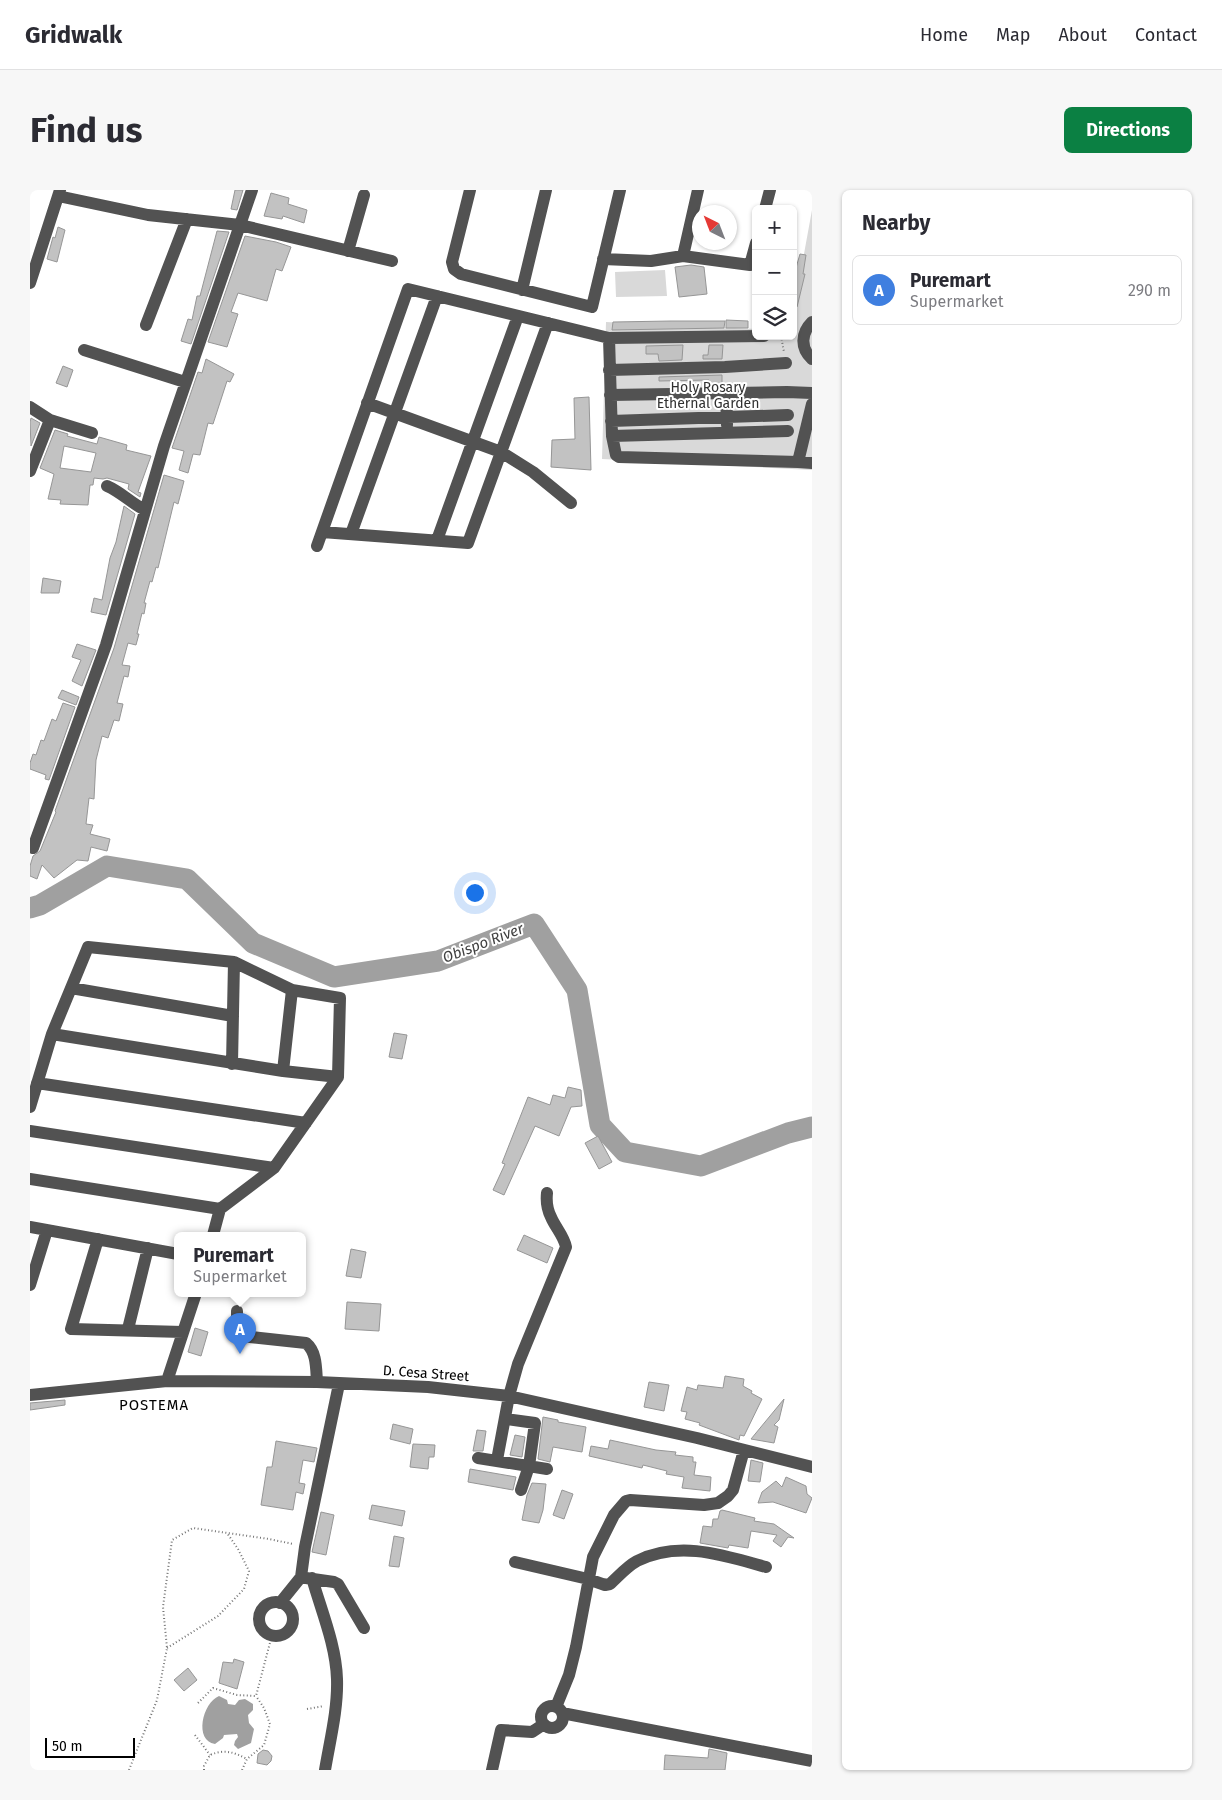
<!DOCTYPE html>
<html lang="en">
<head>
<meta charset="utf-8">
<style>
	:root { --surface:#fff; --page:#f7f7f7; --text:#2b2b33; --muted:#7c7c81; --line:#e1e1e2; --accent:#0b8043 }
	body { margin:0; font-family:"Fira Sans",sans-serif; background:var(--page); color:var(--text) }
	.controls { position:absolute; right:15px; top:15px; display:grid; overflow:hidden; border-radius:8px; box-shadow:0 1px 4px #0004 }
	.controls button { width:45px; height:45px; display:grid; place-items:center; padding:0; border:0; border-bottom:1px solid var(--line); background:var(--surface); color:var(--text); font:25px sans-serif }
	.compass { position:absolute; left:662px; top:15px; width:45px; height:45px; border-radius:50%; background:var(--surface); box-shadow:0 1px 4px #0004; rotate:318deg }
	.scale { position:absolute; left:15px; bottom:12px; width:90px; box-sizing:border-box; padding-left:5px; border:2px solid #000; border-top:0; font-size:14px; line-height:18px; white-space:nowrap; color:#000; -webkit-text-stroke:4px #fff; paint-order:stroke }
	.you { position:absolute; left:444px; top:702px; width:18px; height:18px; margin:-12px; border:4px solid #fff; border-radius:50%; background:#1a73e8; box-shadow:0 0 0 8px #1a73e833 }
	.badge { display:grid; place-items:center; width:32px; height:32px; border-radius:50%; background:var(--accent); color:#fff; font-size:16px; font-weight:700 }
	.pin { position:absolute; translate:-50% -41px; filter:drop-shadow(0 1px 2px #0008) }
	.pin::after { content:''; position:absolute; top:26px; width:18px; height:15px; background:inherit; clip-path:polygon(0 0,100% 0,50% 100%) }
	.popup { position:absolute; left:144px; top:1042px; width:132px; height:65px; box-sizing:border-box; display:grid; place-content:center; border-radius:8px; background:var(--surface); filter:drop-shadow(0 1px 4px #0005); font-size:16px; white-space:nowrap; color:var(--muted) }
	.popup b { font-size:19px; color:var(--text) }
	.popup::after { content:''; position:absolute; left:50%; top:100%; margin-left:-10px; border:10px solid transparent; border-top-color:var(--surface) }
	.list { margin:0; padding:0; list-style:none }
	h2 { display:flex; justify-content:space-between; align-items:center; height:65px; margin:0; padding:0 20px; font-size:21px }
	h2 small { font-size:16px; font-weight:400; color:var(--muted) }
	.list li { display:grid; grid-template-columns:32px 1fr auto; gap:15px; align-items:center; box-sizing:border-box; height:70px; margin:0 10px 10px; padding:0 10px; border:1px solid var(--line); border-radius:8px }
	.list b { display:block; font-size:19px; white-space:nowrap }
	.list p { margin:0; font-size:16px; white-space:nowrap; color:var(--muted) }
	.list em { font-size:16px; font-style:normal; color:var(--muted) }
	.icon { flex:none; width:28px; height:28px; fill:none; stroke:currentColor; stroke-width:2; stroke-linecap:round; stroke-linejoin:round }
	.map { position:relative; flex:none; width:782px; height:1580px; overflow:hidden; border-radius:8px }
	header { display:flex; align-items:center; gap:30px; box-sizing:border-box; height:70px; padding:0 25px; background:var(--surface); border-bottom:1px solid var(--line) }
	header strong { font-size:24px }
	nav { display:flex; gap:28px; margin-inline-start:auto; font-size:18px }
	.intro { display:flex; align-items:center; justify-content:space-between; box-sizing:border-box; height:120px; padding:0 30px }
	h1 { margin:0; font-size:35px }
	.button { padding:12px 22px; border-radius:8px; background:var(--accent); color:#fff; font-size:18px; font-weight:700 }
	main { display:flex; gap:30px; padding:0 30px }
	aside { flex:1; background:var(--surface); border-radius:8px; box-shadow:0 1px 4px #0004 }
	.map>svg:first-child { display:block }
	.green { fill:#d9d9d9 }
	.water { fill:#a0a0a0 }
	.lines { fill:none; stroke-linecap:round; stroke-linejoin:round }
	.river { stroke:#a0a0a0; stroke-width:21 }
	.building { fill:#c2c2c2; stroke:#969696; fill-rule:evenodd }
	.path { stroke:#747474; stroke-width:2; stroke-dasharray:1 2.5; stroke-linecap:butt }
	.minor { stroke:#525252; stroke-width:12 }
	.labels { text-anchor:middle; stroke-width:4; stroke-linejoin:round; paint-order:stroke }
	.park-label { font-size:14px; fill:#303030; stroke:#fff }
	.street-label { font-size:14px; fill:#000; stroke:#fff }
	.water-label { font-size:15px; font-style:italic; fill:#414141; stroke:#fff }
	.neighbourhood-label { font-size:15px; letter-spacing:1px; fill:#000; stroke:#fff }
</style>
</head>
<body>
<header>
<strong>Gridwalk</strong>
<nav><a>Home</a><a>Map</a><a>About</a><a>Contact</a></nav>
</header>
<div class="intro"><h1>Find us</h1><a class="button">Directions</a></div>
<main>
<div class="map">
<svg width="782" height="1580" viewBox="0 0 782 1580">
	<rect width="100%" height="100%" fill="#fff"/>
	<path class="green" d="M782,20v260l-210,-11 4,-137 150,7v7h37v-22z
		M635,80l2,26 -51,1 -1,-25z"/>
	<path class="water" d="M189,1506l8,4 1,4 7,1 4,-5 6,-1 8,5v6l-5,5 1,8 5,6 -3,14 -13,6 -4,-4 1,-4 3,-4 -1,-3 -13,1 -1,3 -8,6c-21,-3 -13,-41 4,-48z"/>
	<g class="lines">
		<path class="river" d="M0,718l10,-3 67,-39 80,13 66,64 81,34 104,-16 96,-37 43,66 23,135 25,27 76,14 87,-33 24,-6"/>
	</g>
	<path class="building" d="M205,0h8l-6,20 -6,-1z
		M241,3l18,5 -1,6 19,6 -3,13 -21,-7 -1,3 -18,-3z
		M28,37l7,3 -8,32 -10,-3 6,-22 2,1z
		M187,41l12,1 -38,112 -10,-3 7,-22 4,1 5,-24h3z
		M215,46l31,6 15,5 -9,24 -6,-2 -9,32 -29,-8 -7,19 7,2 -11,33 -19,-5z
		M770,64l6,1 -3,19h2l-8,33h-4v-29z
		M661,75l13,2 3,27 -28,3 -4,-30z
		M696,130l22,1v7h-22z
		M641,131h54l-1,7 -112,2 1,-8z
		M653,155l-1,15 -23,1 -1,-7h-12v-8z
		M679,155h14l-1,14h-19v-4h5z
		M176,169l28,15 -4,8 -3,-1 -14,43 -5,-1 -8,32 -7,-1 -5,19 -9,-3 5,-19 -12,-3 26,-76 4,1z
		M33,176l10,4 -6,17 -11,-4z
		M692,185v10h-13v-5l-50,1v-4z
		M559,207l2,73 -40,-3 1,-27 23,-1 -1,-41z
		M1,228l9,5 -9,23 -1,-24z
		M25,240l13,4 -1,2 30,8 2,-7 28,8 -1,5 25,6 -13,36 3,1 -1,4 -12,-8 1,-5 -22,-6 -4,1 -9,-1 -1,7h-3l-2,20 -28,-1 1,-4 -13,-1 6,-25 -14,-6zM34,256l32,7 -5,19 -31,-4z
		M134,285l20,6 -6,23 -4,-2 -16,66 -2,-1 -4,15 -2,-1 -6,22h2l-2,11 -2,-1 -5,21h2l-3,11 -8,-2 -6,22 8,1 -2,11 -4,-1 -7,27 6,1 -4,17 -5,-1 -6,18 -6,-2 -6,24 -2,39 -5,-1 -3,26 7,1 -3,9 20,5 -3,12 -16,-4 -3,14 -11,-1 -23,18 -12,-13 -5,14 -7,-3v-10l3,-10 7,-5 16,-39 -1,-1 59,-163z
		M94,316l11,8 -29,101 -15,-3 3,-14 8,2 8,-42 6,-16z
		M13,388l18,3 -2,12h-18z
		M47,454l19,6 -14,36 -10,-5 9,-21 -9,-3z
		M32,500l17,7 -3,8 -18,-7z
		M33,513l12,4 -26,73 -4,-1 1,-4 -16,-6v-6l3,-9 3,1 5,-15 3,1 8,-22 4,2z
		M364,843l13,2 -5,24 -13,-2z
		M538,897l13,3 1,16 -11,1 -12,29 -24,-10 -31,69 -11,-5 12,-26 -3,-1 26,-66 22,8 3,-10 12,3z
		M568,946l14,26 -13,7 -14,-26z
		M494,1045l29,13 -6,15 -30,-13z
		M321,1059l15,3 -5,26 -15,-2z
		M317,1112l34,2 -2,27 -34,-2z
		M165,1138l13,4 -7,24 -13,-4z
		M695,1186l19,3 -1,7 9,5 -1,2 11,6 -18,37 -4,-1 -1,5 -40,-15 1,-2 -15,-4 2,-7 -6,-1 6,-24 10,3 1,-5 25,3z
		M619,1192l20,3 -5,26 -20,-4z
		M754,1209l-5,21 -5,5 4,2 -4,16 -23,-4z
		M35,1210v5l-35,5v-7z
		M513,1227l15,3v2l28,5 -4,25 -29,-5 -3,15 -12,-3z
		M363,1234l20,5 -3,15 -20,-5z
		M447,1240l9,1 -3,20h-10z
		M485,1245l10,2 -3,20 -12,-2z
		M580,1250l46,10 20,2 -1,3 18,2v5h3l-2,13 17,2 -1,14 -28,-3 2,-11 -18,-3 1,-3 -24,-6 -1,3 -53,-12 2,-10 17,3z
		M246,1251l41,7 -3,14 -11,-2 -4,23 6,1 -2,10 -7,-2 -3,18 -32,-5 6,-38h5z
		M383,1254l22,1 -1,12h-5l-1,12 -18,-2z
		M721,1270l12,3 -3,19 -12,-1z
		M440,1279l46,8 -3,13 -45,-8z
		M756,1287l20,9 1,8 5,4 -6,15 -33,-11 -15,1 4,-11 14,-11 6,6z
		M502,1293l14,1 -3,26 -4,13 -17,-3 5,-25z
		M532,1300l11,4 -9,25 -11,-4z
		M342,1315l33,6 -3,15 -33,-7z
		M692,1320l33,8 -1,3 20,3 20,14 -6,-1 -7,10 -8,-6 4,-6 -26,-4 -3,17 -19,-3 -1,3 -28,-5 3,-17 9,1 1,-8h5l2,-8z
		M291,1322l13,3 -8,40 -14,-3z
		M364,1346l10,2 -5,29 -10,-1z
		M204,1469l10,3 -7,27 -18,-6 4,-21 10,1z
		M158,1478l9,12 -13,11 -10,-11z
		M679,1559l18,4 -2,17h-61l1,-15 43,3z
		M233,1560l5,1 4,5 -1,5 -4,4 -10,-2 1,-9z"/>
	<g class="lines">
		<path class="path" d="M751,146l3,16
			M137,1458l51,-32 26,-27 5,-18 -11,-22 -11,-16
			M168,1513l15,-15 24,7 19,1 16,-61
			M277,1519l17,-3
			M165,1545l15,20
			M99,1580l28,-70 10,-52 -4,-41 9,-67 21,-12 76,11 24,5
			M174,1580v-4l6,-11c14,-6 24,-3 37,4
			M212,1580l5,-11 17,-14 6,-21 -6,-16 -8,-12"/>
		<path class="minor" d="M440,0l-18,72 2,7 7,5 131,33 28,-117
			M28,6l90,19 92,10 152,36
			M735,19l5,-19
			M318,61l16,-56
			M653,66l15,-66
			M573,69l48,2 32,-5 67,9 6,-22
			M0,93l30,-93
			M492,100l24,-100
			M782,132c-11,11 -12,26 0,37
			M116,135l41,-106
			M734,146l-155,2 3,98 4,19 3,2 179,5 14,-58
			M54,160l101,32
			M579,180l116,-3 61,-4
			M696,202l1,33
			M580,205l177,-3 25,1
			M337,213l134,49 32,20 38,31
			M0,217l20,13 42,13
			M581,231l177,-6
			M582,246l176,-5
			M768,272l14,1
			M0,281l20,-51
			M77,296c14,6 24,17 38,24
			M292,342l146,11 80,-220
			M321,344l86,-238
			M407,350l81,-224
			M287,356l91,-257 201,49
			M3,658l73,-203 58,-199 88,-256
			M41,798l162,28
			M262,800l-9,81 55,6
			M22,844l231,37
			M7,893l269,40
			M0,917l22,-73 36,-87 146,15
			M0,941l244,37
			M0,989l190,30
			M0,1037l148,27
			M183,1045l7,-26 54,-41 64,-91 2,-79 -48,-8 -58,-28 -2,102
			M68,1049l-27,90 112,3
			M0,1095l17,-55
			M207,1121v19l4,6 65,7c11,9 10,26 11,39
			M98,1139l20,-81
			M137,1191l29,-88
			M0,1205l137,-14 150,1 111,5 81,9 188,42 115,29
			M476,1229l29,4 -6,43 -8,24
			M448,1268l69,11
			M467,1270l12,-64 9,-32 48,-117c-2,-11 -11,-20 -15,-30 -4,-8 -5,-15 -4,-24
			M485,1372l73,17 17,6 5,-1c8,-7 16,-17 27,-23 42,-21 86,-6 129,6
			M276,1388l28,4 4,2 26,44
			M282,1388c9,32 24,67 25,101 1,30 -7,61 -12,91
			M229 1429a17 17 0 1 1 34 0a17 17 0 1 1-34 0Z
			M250,1413l21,-26 4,-30 34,-163
			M511 1527a11 11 0 1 1 22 0a11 11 0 1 1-22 0Z
			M526,1517l13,-32 7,-28 17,-90 21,-42 12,-14 4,-1 74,5 14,-2 10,-7 5,-6 11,-40
			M532,1523l250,48
			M462,1580l9,-40 31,2 12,-8"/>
	</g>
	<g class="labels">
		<g class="park-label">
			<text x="678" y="202">Holy Rosary<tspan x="678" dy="16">Ethernal Garden</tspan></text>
		</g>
		<g class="street-label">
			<text transform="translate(396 1183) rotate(4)" y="5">D. Cesa Street</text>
		</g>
		<g class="water-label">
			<text transform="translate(453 753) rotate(-21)" y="5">Obispo River</text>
		</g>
		<g class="neighbourhood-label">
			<text x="124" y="1220">POSTEMA</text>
		</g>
	</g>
</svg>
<div class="controls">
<button>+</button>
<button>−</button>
<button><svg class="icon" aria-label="layers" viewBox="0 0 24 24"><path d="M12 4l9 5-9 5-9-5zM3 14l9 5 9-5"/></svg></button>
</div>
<svg class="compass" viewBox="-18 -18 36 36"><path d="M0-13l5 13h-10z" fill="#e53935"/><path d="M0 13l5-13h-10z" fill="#7c7c81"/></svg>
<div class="scale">50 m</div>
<div class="you"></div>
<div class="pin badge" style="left:210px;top:1164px;background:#3f7fe0">A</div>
<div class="popup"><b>Puremart</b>Supermarket</div>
</div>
<aside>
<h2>Nearby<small></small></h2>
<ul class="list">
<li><span class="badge" style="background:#3f7fe0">A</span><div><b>Puremart</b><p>Supermarket</p></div><em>290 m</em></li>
</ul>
</aside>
</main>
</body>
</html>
